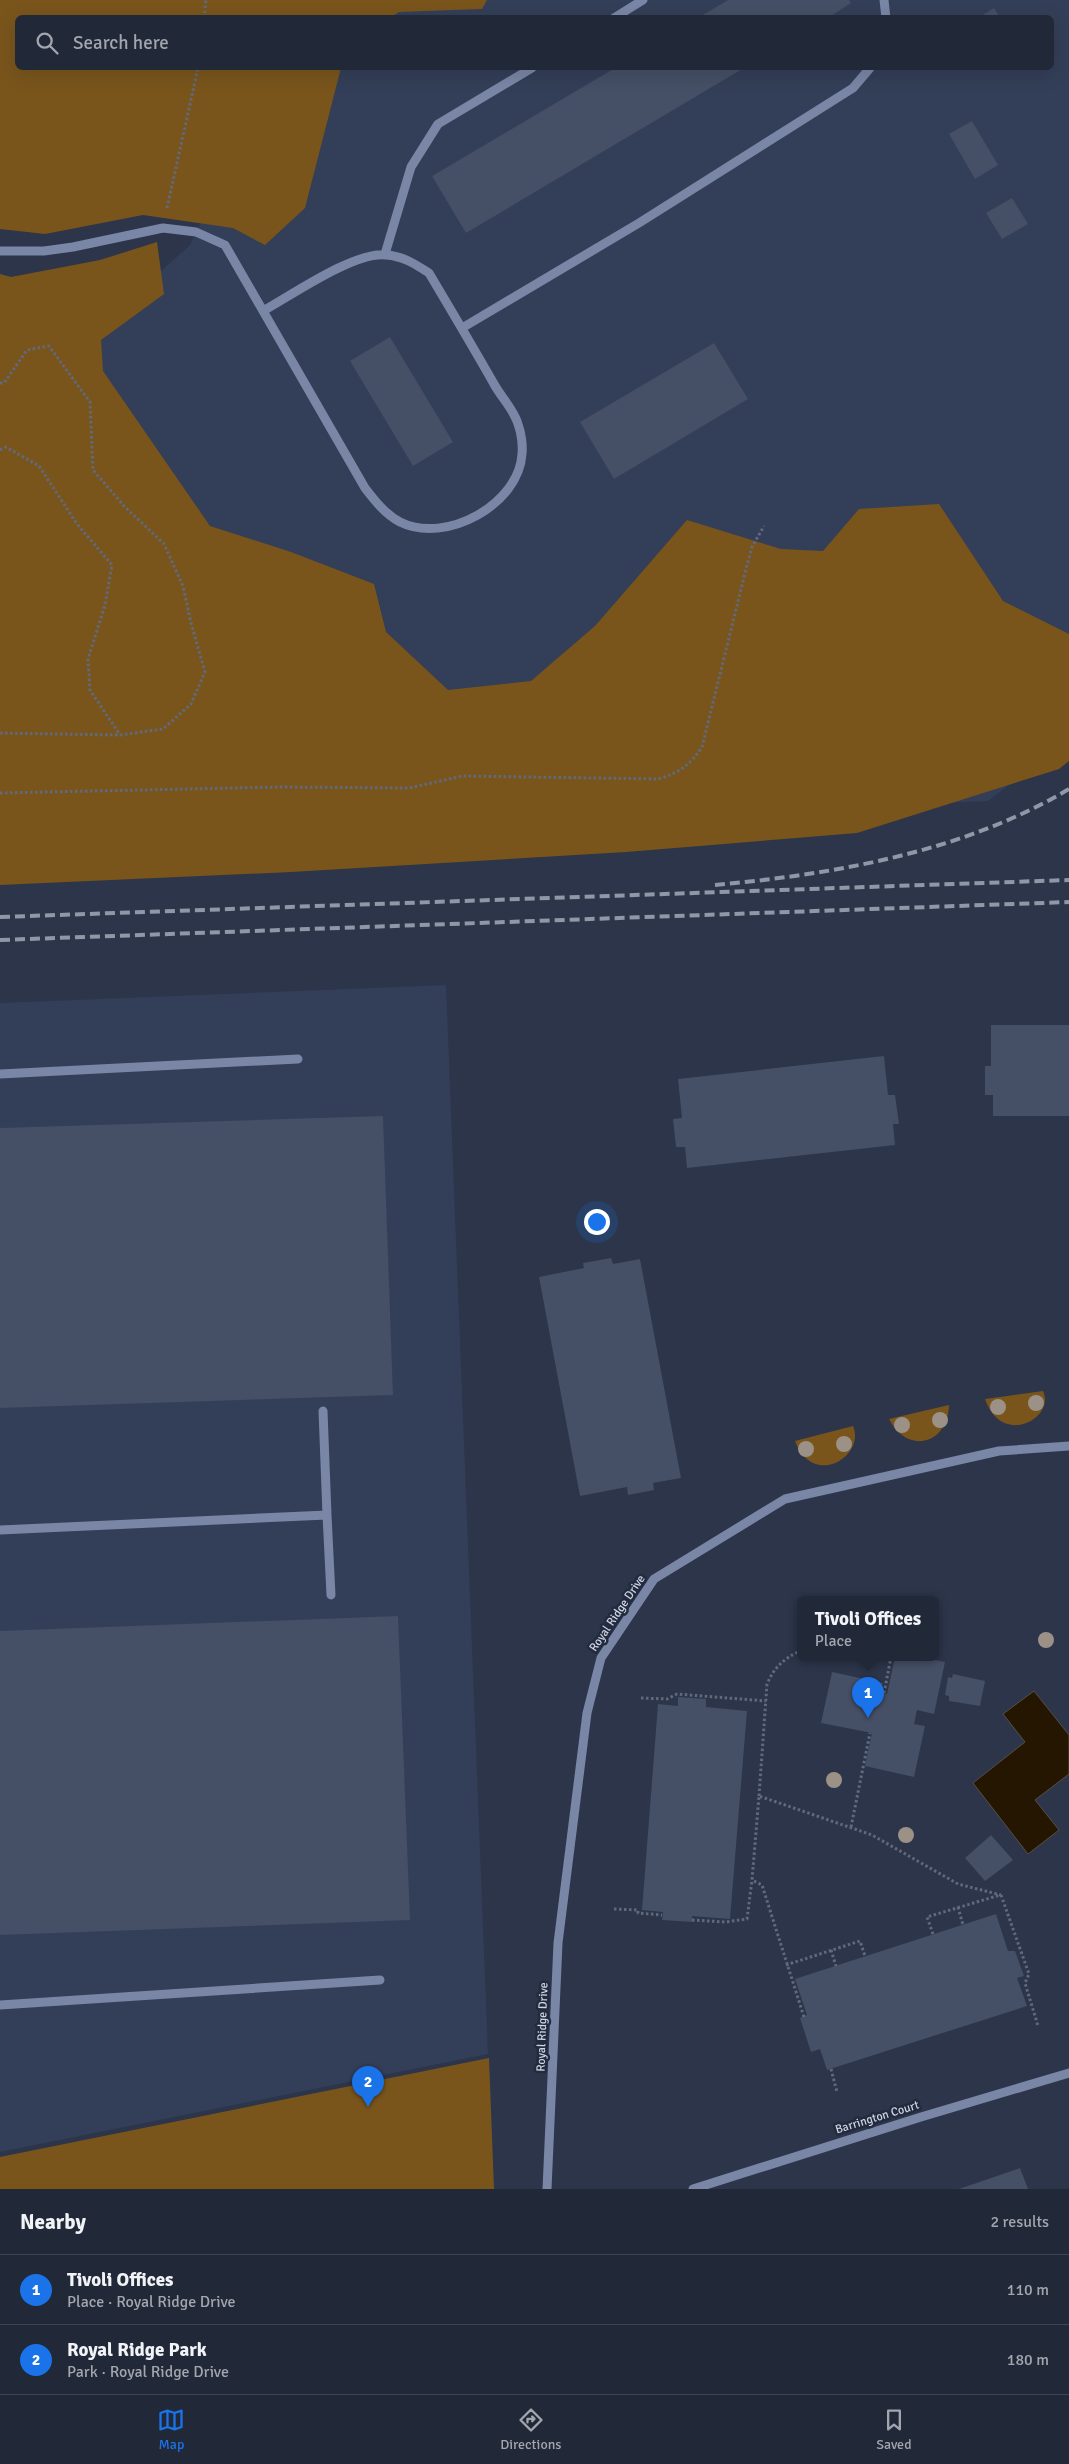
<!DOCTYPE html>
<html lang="en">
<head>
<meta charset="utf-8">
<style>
	:root { --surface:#212838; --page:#2d3443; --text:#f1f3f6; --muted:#a2a6ae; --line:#3e4453; --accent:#1a73e8 }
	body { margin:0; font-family:Signika,sans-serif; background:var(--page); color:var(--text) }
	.you { position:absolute; left:596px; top:1221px; width:18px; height:18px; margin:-12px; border:4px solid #fff; border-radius:50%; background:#1a73e8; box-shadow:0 0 0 8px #1a73e833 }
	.badge { display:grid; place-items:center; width:32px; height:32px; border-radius:50%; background:var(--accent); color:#fff; font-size:16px; font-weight:700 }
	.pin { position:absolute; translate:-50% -41px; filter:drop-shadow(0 1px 2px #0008) }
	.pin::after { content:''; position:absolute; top:26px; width:18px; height:15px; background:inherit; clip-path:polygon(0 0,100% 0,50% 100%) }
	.popup { position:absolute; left:797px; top:1596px; width:142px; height:65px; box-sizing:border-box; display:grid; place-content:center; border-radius:8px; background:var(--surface); filter:drop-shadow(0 1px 4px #0005); font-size:16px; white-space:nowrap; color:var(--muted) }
	.popup b { font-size:19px; color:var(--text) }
	.popup::after { content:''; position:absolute; left:50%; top:100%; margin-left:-10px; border:10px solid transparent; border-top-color:var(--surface) }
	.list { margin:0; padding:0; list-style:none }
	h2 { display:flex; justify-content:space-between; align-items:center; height:65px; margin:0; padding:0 20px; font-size:21px }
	h2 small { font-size:16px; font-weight:400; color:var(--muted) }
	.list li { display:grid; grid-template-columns:32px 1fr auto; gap:15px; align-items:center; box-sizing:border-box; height:70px; padding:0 20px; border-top:1px solid var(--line) }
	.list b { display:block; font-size:19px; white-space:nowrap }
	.list p { margin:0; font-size:16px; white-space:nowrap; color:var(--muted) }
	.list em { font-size:16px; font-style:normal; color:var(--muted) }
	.icon { flex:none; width:28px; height:28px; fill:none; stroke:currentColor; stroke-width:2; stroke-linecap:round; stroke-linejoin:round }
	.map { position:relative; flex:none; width:1069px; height:2189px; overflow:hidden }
	.search { position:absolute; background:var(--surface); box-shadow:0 5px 20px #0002; left:15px; right:15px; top:15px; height:55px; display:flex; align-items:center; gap:12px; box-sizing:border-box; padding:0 18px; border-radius:8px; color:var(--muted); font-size:19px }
	.sheet { height:205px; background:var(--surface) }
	nav { display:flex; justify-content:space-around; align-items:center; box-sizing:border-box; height:70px; border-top:1px solid var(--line); background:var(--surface); font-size:14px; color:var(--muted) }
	nav a { display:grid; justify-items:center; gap:2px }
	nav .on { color:var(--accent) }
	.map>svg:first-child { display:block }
	.built { fill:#333e58 }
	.green { fill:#79551c }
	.water { fill:#251601; stroke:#584f44 }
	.building { fill:#454f65 }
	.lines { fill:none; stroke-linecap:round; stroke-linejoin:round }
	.path { stroke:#61697c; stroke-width:3; stroke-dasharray:2.5 2.5; stroke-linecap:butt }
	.minor { stroke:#7986a5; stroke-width:9 }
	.rail { stroke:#9098a8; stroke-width:4; stroke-dasharray:10 5; stroke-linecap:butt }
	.tree { fill:#9c9187 }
	.labels { text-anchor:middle; stroke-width:5; stroke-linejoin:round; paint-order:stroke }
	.street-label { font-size:12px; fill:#cfd5e2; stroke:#222b3f }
</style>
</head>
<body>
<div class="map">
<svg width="1069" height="2189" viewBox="0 0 1069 2189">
	<rect width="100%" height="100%" fill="#2c354a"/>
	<path class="built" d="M352,0h717v739l-81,62 -584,26 -328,-480 114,-102 21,-44 51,-133h790v-50l-729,-1z
		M446,985l42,1069 -488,98v-1149z"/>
	<path class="green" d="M0,0h487l-5,9 -83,3 -9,6h-372v50h323l-36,140 -40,37 -32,-17 -90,-13 -98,19 -45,-5z
		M157,242l7,52 -63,46 2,31 107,155 81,26 83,32 12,48 62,58 83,-9 64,-55 92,-106 94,29 42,2 36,-42 80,-5 64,97 66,33v127l-10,8 -202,64 -231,19 -335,20 -291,13v-611l11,3 89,-17z
		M1043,1391c13,27 -41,57 -58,8z
		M949,1405c-1,40 -42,50 -60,14z
		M853,1426c13,30 -40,63 -58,15z
		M489,2058l5,131h-494v-32z"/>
	<path class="water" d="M1034,1691l35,44v39l-34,26 24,30 -31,24 -55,-71 52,-41 -22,-28z"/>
	<path class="building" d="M728,0h121l2,3 -23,15h-130z
		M994,8l6,10h-22z
		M615,68h129l-278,165 -34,-57z
		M972,121l26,44 -23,14 -26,-45z
		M1012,198l16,26 -26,15 -16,-26z
		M390,337l63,105 -40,24 -63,-105z
		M714,343l34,56 -134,80 -34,-57z
		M991,1025h78v91h-76v-21h-8v-29h6z
		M884,1056l4,39h7l4,29h-6l2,21 -208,23 -2,-21h-9l-3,-28 9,-1 -4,-39z
		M383,1116l10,279 -393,13v-280z
		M611,1258l2,6 27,-5 41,219 -28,5 1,7 -26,5 -1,-8 -47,9 -41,-219 45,-9 -1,-5z
		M398,1616l12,304 -410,15v-304z
		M895,1657h25l25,5 -11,52 -17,-4 -3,14 11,2 -11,51 -49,-11 7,-33 -51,-10 11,-51 51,11 -2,9 6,2z
		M953,1674l32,7 -5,25 -31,-5v-5l-4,-1 3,-18 4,1z
		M678,1697l28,2v8l41,4 -17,208 -38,-3v6l-30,-2 1,-8 -21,-2 16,-206 20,2z
		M991,1835l22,25 -28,21 -20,-23z
		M996,1914l12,37h7l9,25 -7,2 10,28 -200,64 -7,-21 -9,3 -11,-34 7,-3 -12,-36z
		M1020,2168l8,21h-69z"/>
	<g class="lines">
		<path class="path" d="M204,18l2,-18
			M167,208l31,-140
			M0,383h4l23,-33 22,-4 41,56 3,68 31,36 40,38 19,42 8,37 14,49 -14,32 -28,25 -43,6 -120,-2
			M0,450l6,-3 33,19 38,58 35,41 -7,40 -17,54 2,31 30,45
			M0,793l279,-6 130,1 54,-12 195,3c21,-6 32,-14 44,-32l44,-178 6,-22 12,-21
			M884,1693l7,-36
			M641,1698l26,1 10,-5 89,7
			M759,1796l8,-112c7,-16 16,-25 33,-33
			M851,1827l19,-94
			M1001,1895l28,79 -4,9 13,43
			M958,1907l5,18
			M614,1909l24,1v3l24,2
			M692,1920l33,2 22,-3 5,-39
			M933,1934l-6,-17 73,-22
			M831,1950l5,16
			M786,1965l74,-24 5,15
			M804,2017l-42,-132 -10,-5 7,-84 113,39 86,49 43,11
			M831,2069l6,23"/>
		<path class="minor" d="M884,0l2,18
			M614,18l29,-18
			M0,251h44l29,-4 90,-19 33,4 29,13 140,243c10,13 20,26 35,34 46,23 119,-18 122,-68 1,-9 -1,-22 -4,-30 -4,-14 -17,-27 -24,-40 -21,-37 -43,-74 -65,-111 -14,-9 -26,-17 -43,-18 -31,-4 -94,40 -123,56
			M385,254l26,-87 27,-43 94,-56
			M462,328l177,-105 214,-135 17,-20
			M0,1074l298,-15
			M327,1515l4,80
			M0,1530l327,-15 -4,-104
			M0,2005l380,-25
			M547,2189l11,-246 29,-230 14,-55 53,-79 131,-80 214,-48 70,-5
			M693,2189l228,-72 148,-44"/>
		<path class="rail" d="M715,885c121,-11 248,-33 354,-96
			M0,917l1069,-37
			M0,940l1069,-38"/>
	</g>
	<g class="tree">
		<circle cx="1036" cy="1403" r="8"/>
		<circle cx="998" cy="1407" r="8"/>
		<circle cx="940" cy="1420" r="8"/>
		<circle cx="902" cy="1425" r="8"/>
		<circle cx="844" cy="1444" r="8"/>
		<circle cx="806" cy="1449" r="8"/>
		<circle cx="1046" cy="1640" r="8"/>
		<circle cx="834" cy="1780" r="8"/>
		<circle cx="906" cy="1835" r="8"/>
	</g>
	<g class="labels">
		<g class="street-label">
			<text transform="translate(617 1613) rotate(-56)" y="4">Royal Ridge Drive</text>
			<text transform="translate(542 2027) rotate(-88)" y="4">Royal Ridge Drive</text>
			<text transform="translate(877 2117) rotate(-17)" y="4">Barrington Court</text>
		</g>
	</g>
</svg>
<div class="you"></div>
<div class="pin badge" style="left:868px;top:1718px">1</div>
<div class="popup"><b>Tivoli Offices</b>Place</div>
<div class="pin badge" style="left:368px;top:2107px">2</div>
<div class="search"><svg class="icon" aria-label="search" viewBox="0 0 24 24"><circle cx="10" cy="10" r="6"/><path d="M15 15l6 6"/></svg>Search here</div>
</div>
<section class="sheet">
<h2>Nearby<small>2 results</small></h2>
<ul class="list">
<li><span class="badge">1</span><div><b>Tivoli Offices</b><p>Place · Royal Ridge Drive</p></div><em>110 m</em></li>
<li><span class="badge">2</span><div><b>Royal Ridge Park</b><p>Park · Royal Ridge Drive</p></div><em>180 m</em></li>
</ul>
</section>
<nav>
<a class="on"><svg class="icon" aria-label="map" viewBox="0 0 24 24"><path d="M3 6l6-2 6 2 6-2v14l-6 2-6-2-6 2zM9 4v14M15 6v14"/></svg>Map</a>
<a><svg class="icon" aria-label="directions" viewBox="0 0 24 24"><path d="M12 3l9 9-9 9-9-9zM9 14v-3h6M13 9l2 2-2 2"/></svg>Directions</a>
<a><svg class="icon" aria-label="saved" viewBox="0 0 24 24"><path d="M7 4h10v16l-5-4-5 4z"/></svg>Saved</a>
</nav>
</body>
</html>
